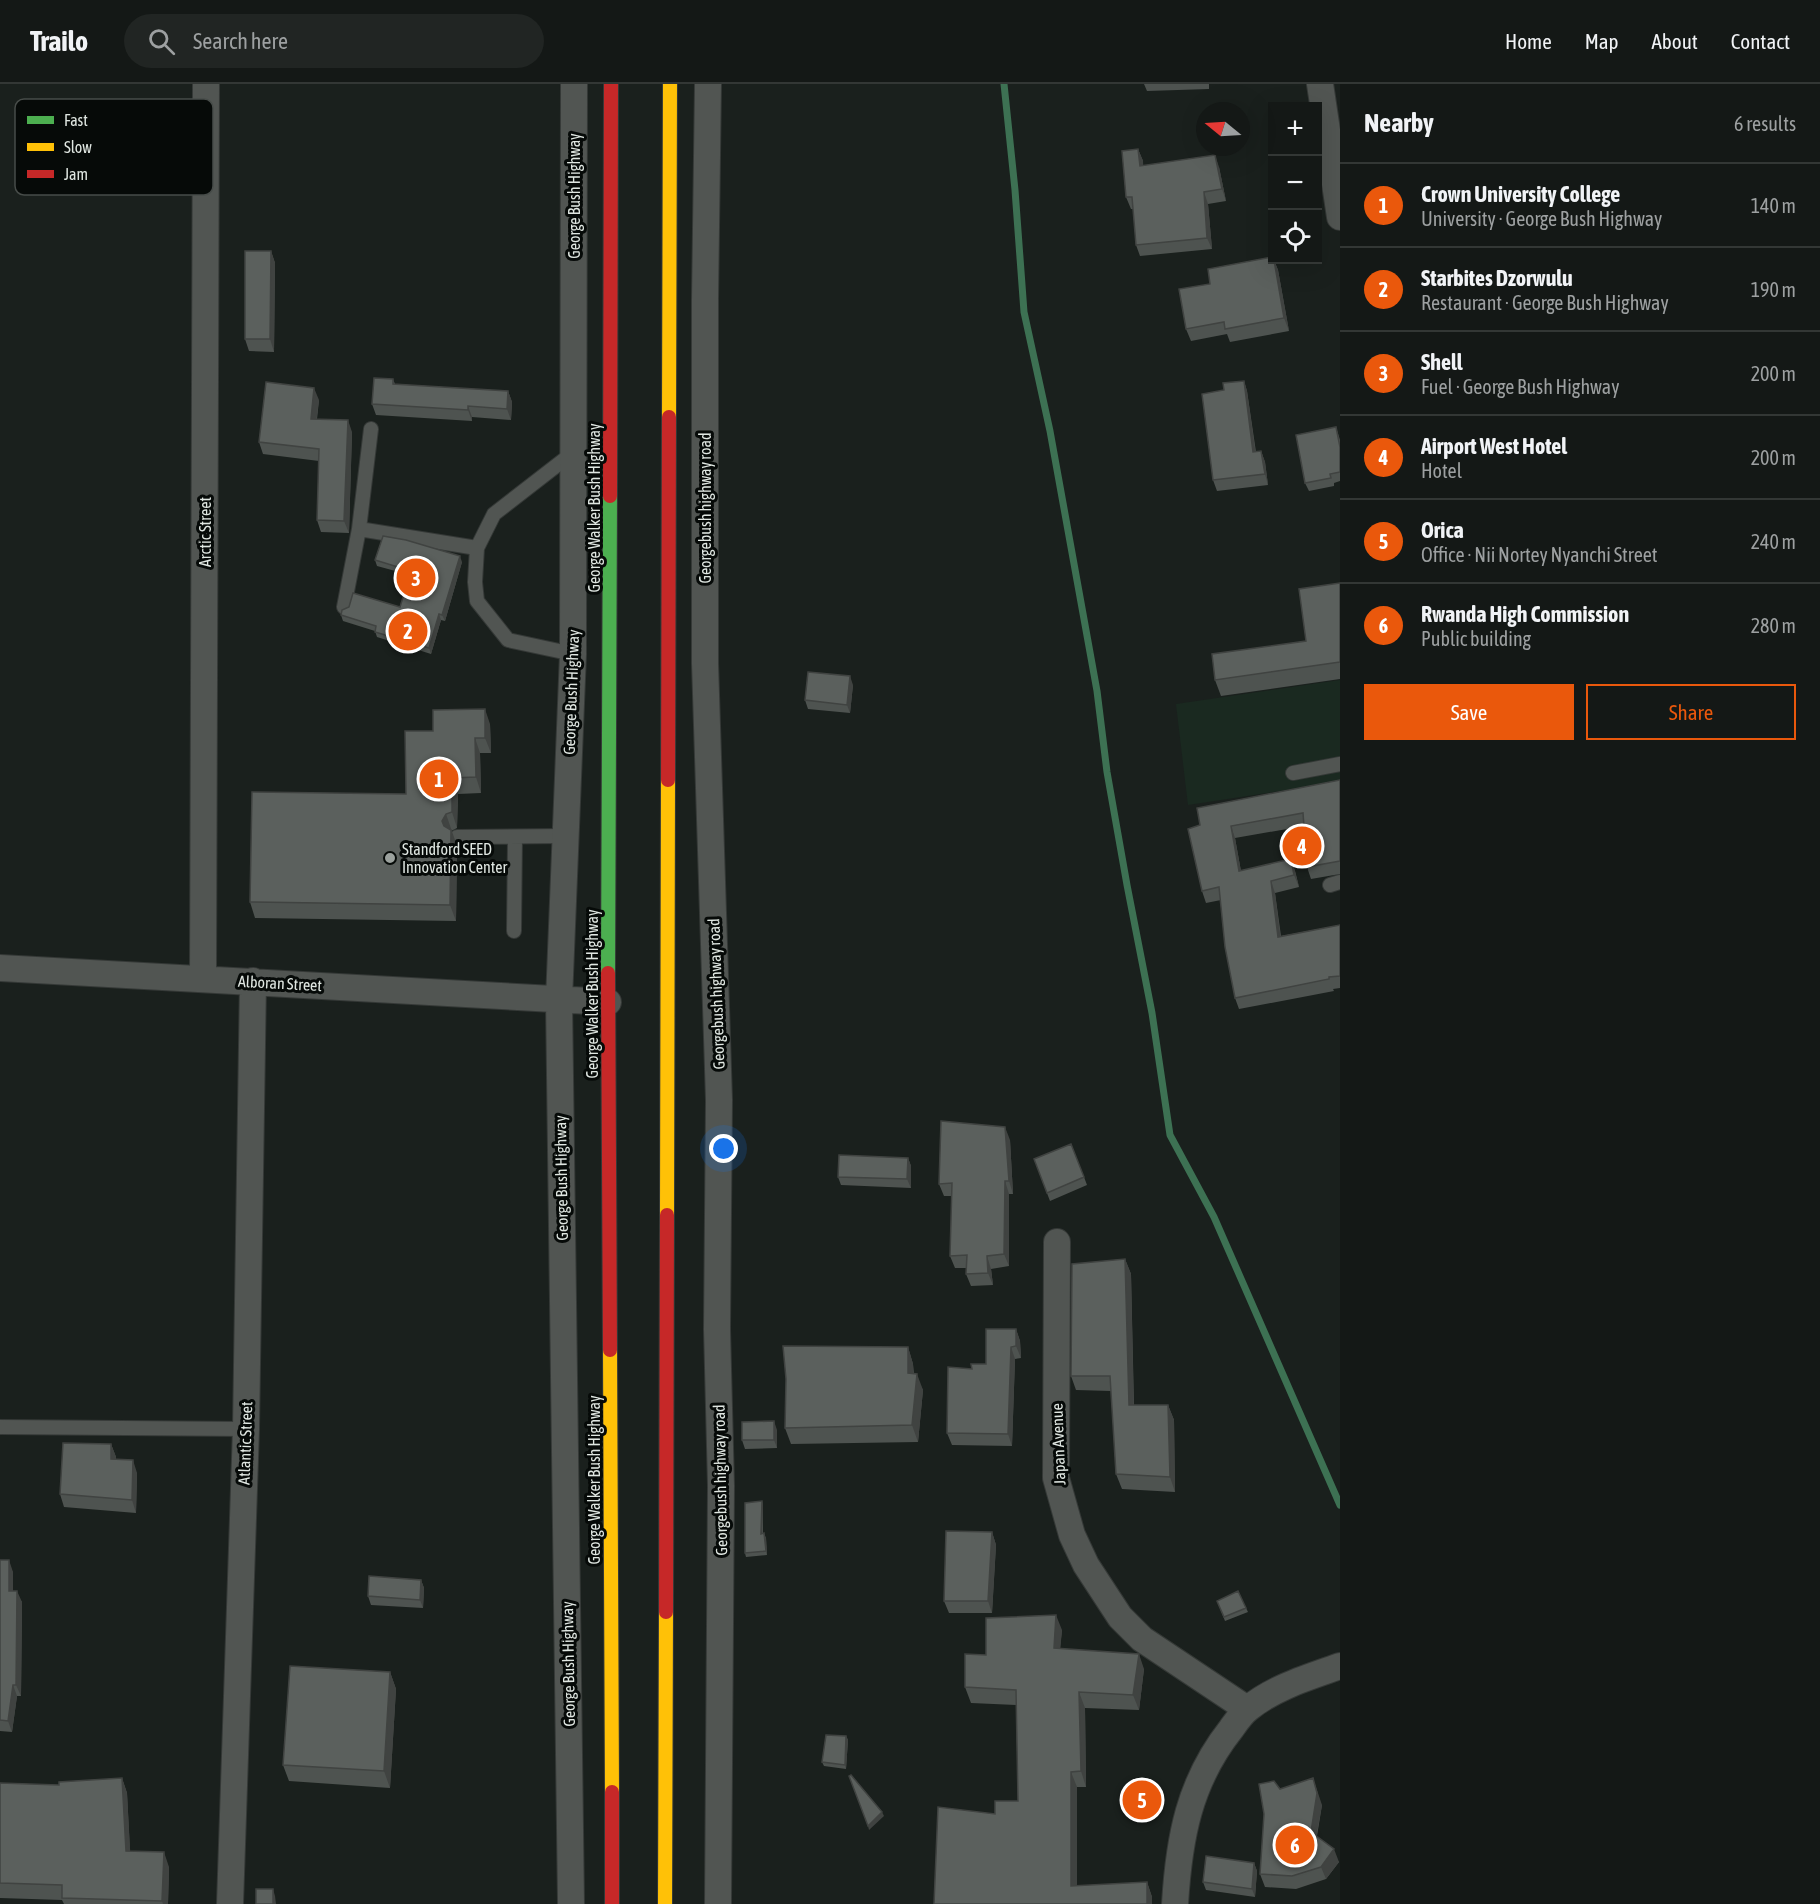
<!DOCTYPE html>
<html lang="en">
<head>
<meta charset="utf-8">
<style>
	:root { --surface:#141816; --page:#212523; --text:#f1f3f6; --muted:#9da0a1; --line:#333735; --accent:#ea580c }
	body { margin:0; font-family:"Asap Condensed",sans-serif; background:var(--page); color:var(--text) }
	.controls { position:absolute; right:18px; top:18px; display:grid; overflow:hidden; border-radius:0px; box-shadow:0 6px 24px #0002 }
	.controls button { width:54px; height:54px; display:grid; place-items:center; padding:0; border:0; border-bottom:2px solid var(--line); background:var(--surface); color:var(--text); font:30px sans-serif }
	.compass { position:absolute; left:1196px; top:18px; width:54px; height:54px; border-radius:50%; background:var(--surface); box-shadow:0 6px 24px #0002; rotate:288deg }
	.you { position:absolute; left:724px; top:1065px; width:21px; height:21px; margin:-15px; border:4px solid #fff; border-radius:50%; background:#1a73e8; box-shadow:0 0 0 9px #1a73e833 }
	.badge { display:grid; place-items:center; width:39px; height:39px; border-radius:50%; background:var(--accent); color:#fff; font-size:20px; font-weight:700 }
	.pin { position:absolute; translate:-50% -50%; border:3px solid #fff; box-shadow:0 2px 6px #0006 }
	.list { margin:0; padding:0; list-style:none }
	h2 { display:flex; justify-content:space-between; align-items:center; height:78px; margin:0; padding:0 24px; font-size:26px }
	h2 small { font-size:20px; font-weight:400; color:var(--muted) }
	.list li { display:grid; grid-template-columns:39px 1fr auto; gap:18px; align-items:center; box-sizing:border-box; height:84px; padding:0 24px; border-top:2px solid var(--line) }
	.list b { display:block; font-size:22px; white-space:nowrap }
	.list p { margin:0; font-size:20px; white-space:nowrap; color:var(--muted) }
	.list em { font-size:20px; font-style:normal; color:var(--muted) }
	.actions { display:flex; gap:12px; padding:18px 24px }
	.actions a { flex:1; padding:14px 0; border:2px solid var(--accent); border-radius:0px; text-align:center; font-size:21px; color:var(--accent) }
	.actions .main { background:var(--accent); color:#fff }
	.icon { flex:none; width:33px; height:33px; fill:none; stroke:currentColor; stroke-width:2; stroke-linecap:round; stroke-linejoin:round }
	.map { position:relative; flex:none; width:1340px; height:1820px; overflow:hidden }
	header { display:flex; align-items:center; gap:36px; box-sizing:border-box; height:84px; padding:0 30px; background:var(--surface); border-bottom:2px solid var(--line) }
	header strong { font-size:28px }
	nav { display:flex; gap:33px; margin-inline-start:auto; font-size:21px }
	.search { width:420px; height:54px; background:var(--page); display:flex; align-items:center; gap:15px; box-sizing:border-box; padding:0 21px; border-radius:33px; color:var(--muted); font-size:22px }
	main { display:flex }
	aside { flex:1; background:var(--surface) }
	.map>svg:first-child { display:block }
	.built { fill:#1a2920 }
	.lines { fill:none; stroke-linecap:round; stroke-linejoin:round }
	.stream { stroke:#3d7153; stroke-width:7 }
	.lane-casing { stroke:#353937; stroke-width:16 }
	.street-casing { stroke:#353937; stroke-width:28 }
	.fast-casing { stroke:#353937; stroke-width:16 }
	.slow-casing { stroke:#353937; stroke-width:16 }
	.jam-casing { stroke:#353937; stroke-width:16 }
	.lane { stroke:#515552; stroke-width:14 }
	.street { stroke:#515552; stroke-width:26 }
	.fast { stroke:#4caf50; stroke-width:14 }
	.slow { stroke:#ffc107; stroke-width:14 }
	.jam { stroke:#c62828; stroke-width:14 }
	.wall { fill:#4e5350 }
	.shaded-wall { fill:#404341 }
	.building { fill:#5b605d; stroke:#404341; stroke-width:1.5 }
	.poi-dot { fill:#9ba19d; stroke:#060a08; stroke-width:2 }
	.labels { text-anchor:middle; stroke-width:6; stroke-linejoin:round; paint-order:stroke }
	.street-label { font-size:16px; fill:#e0e7e2; stroke:#060a08 }
	.poi-label { font-size:16px; fill:#e0e7e2; stroke:#060a08; text-anchor:start }
	.key { fill:#060a08; stroke:#474c49; stroke-width:1.5 }
	.key-label { font-size:16px; fill:#e0e7e2 }
</style>
</head>
<body>
<header>
<strong>Trailo</strong>
<div class="search"><svg class="icon" aria-label="search" viewBox="0 0 24 24"><circle cx="10" cy="10" r="6"/><path d="M15 15l6 6"/></svg>Search here</div>
<nav><a>Home</a><a>Map</a><a>About</a><a>Contact</a></nav>
</header>
<main>
<div class="map">
<svg width="1340" height="1820" viewBox="0 0 1340 1820">
	<rect width="100%" height="100%" fill="#1a201d"/>
	<path class="built" d="M1340,596v102l-152,23 -12,-101z"/>
	<g class="lines">
		<path class="stream" d="M1004,0l11,106 9,122 26,119 47,260 10,81 20,113 25,128 18,122 44,82 126,288"/>
		<defs>
			<path id="lane" d="M359,445l12,-100
				M344,523l15,-78 118,19
				M573,570l-65,-14 -31,-39 -2,-19 2,-34 17,-34 80,-62
				M1293,689l47,-9
				M457,753l109,-1
				M1330,801l10,-3
				M514,847l1,-94
				M0,1343l246,2"/>
			<path id="street" d="M708,0l-3,216v363l14,437 -2,229 4,157 -3,418
				M1320,0l20,133
				M0,884l608,34
				M203,895l3,-895
				M1057,1158l-1,236 16,57 14,30 34,52 22,22 105,70
				M230,1820l16,-475 7,-448
				M571,1820l-12,-904 14,-346 1,-570
				M1175,1820c4,-66 14,-122 56,-175 5,-7 11,-16 18,-21 26,-21 60,-31 91,-42"/>
			<path id="fast" d="M608,889l2,-477"/>
			<path id="slow" d="M669,333l1,-333
				M667,1131l1,-435
				M610,1266l2,442
				M665,1820l1,-292"/>
			<path id="jam" d="M610,412l1,-412
				M668,696l1,-363
				M608,889l2,377
				M666,1528l1,-397
				M612,1708v112"/>
		</defs>
		<use href="#lane" class="lane-casing"/>
		<use href="#street" class="street-casing"/>
		<use href="#fast" class="fast-casing"/>
		<use href="#slow" class="slow-casing"/>
		<use href="#jam" class="jam-casing"/>
		<use href="#lane" class="lane"/>
		<use href="#street" class="street"/>
		<use href="#fast" class="fast"/>
		<use href="#slow" class="slow"/>
		<use href="#jam" class="jam"/>
	</g>
	<path class="wall" d="M1144,0h65v5l-62,2z
		M1138,65l5,12v5l76,1 7,34 -18,3 4,45 -72,7 -4,-11 -3,-36h-2l-5,-12z
		M271,167l4,12 -1,89 -25,-1 -4,-12z
		M1274,176l4,10 11,61 -59,11 -3,-8 -36,7 -5,-12 24,-45z
		M393,295l2,5 113,7 4,11 -1,18 -39,-3v4l-96,-6 -4,-11z
		M1244,297l3,10 9,61 5,-1 4,11 3,23 -51,6 -4,-11 11,-90z
		M319,316l-2,19 35,13 -3,101 -28,-1 -4,-12 2,-59 -56,-7 -4,-12z
		M1336,343l4,13v41l-6,2v3l-25,5 -4,-8z
		M375,476l87,2 -17,59 -4,-1 -10,34 -54,-17 -2,-6 -32,-10 -2,-6 59,-8 10,-32 -33,-9z
		M1340,499v96l-119,17 -6,-16 91,-39z
		M853,601l-3,28 -42,-4 -3,-9z
		M490,640l1,29h-11l1,40 -23,1 -1,34 -6,3 6,15 -1,75 -201,-3 -5,-16 156,-108z
		M1340,696v94l-29,5 -4,-12 -3,-41 -69,12 6,33 50,-12 4,12 4,16 -24,6 6,43 59,-11v63l-7,1 1,2 -95,18 -4,-11 -14,-98 -15,3 -4,-12 -14,-62z
		M1010,1056l3,54h-4v72l-18,3 2,16 -22,1 -5,-12 1,-6h-12l-5,-12 2,-60h-8l-5,-12z
		M908,1074l3,8v22l-70,-3 -3,-8z
		M1034,1075l50,18 3,8 -37,16z
		M1125,1175l6,15 3,131h34l6,15 1,72 -53,-3 -6,-15 -5,-83 -35,-1 -5,-14z
		M1016,1245l4,12 1,17 -6,1 -3,87 -60,-1 -5,-12 25,-64 14,-5z
		M908,1263l5,17 1,10 9,16 -5,52 -127,2 -6,-16z
		M777,1346v18l-32,1 -3,-9z
		M111,1360l5,13v3l21,13 -1,40 -72,-6 -4,-13z
		M762,1417l1,4v28l3,5 1,17 -21,2 -1,-4z
		M992,1448l4,13 -4,68h-43l-5,-12z
		M0,1476l13,12v19l9,11 -1,94h-4l-5,36 -12,-1z
		M421,1496l3,8 -1,20 -52,-3 -3,-9z
		M1217,1517l29,7 2,4 -23,9z
		M1062,1546l-2,18 84,21 -5,41 -54,-2 1,79h-9v99l70,-4 5,15v7h-218l61,-90 23,-13 -2,-96 -45,-2 -6,-16 21,-32z
		M390,1588l6,17 -6,99 -101,-7 -6,-16z
		M846,1652l2,4 -2,29 -22,-3 -2,-4z
		M122,1694l5,15 3,59 39,15 -1,37h-104l-2,-4 -62,-2v-115l59,2z
		M1280,1705l42,16 -5,31 22,26 -13,17 -30,10 -31,-2 -5,-13z
		M1254,1779l3,8 -2,26 -49,-7 -3,-8z"/>
	<path class="shaded-wall" d="M1138,65l5,12 1,17 -4,-12z
		M1215,71l4,12 7,34 -4,-12z
		M1204,108l4,12 4,45 -5,-11z
		M271,167l4,12 -1,89 -4,-13z
		M1274,176l4,10 11,61 -5,-13z
		M1244,297l3,10 10,72 -4,-11z
		M314,304l5,12 -4,31 -4,-12z
		M508,307l4,11 -1,18 -4,-11z
		M468,322l4,11v4l-4,-11z
		M348,336l4,12 -3,101 -5,-12z
		M1261,367l4,11 3,23 -3,-11z
		M460,472l2,6 -17,59 -3,-6z
		M439,530l2,6 -10,34 -2,-6z
		M850,592l3,9 -3,28 -3,-8z
		M485,625l5,15 1,29 -6,-15z
		M475,654l5,15 1,40 -5,-16z
		M452,694l6,16 -1,34 -5,-16z
		M446,730l11,32 -1,75 -6,-16 -2,-68 -6,-16z
		M1231,742l4,12 8,45 -4,-12z
		M1291,775l4,12 4,16 -5,-12z
		M1271,797l4,12 7,56 -4,-12z
		M1005,1043l5,13 3,54 -4,-13z
		M908,1074l3,8v22l-4,-9z
		M1005,1097l4,13v72l-5,-12z
		M987,1172l4,13 2,16 -5,-12z
		M1125,1175l6,15 3,146 -5,-15z
		M1016,1245l4,12 1,17 -5,-12z
		M908,1263l5,17 1,26 -6,-17z
		M1011,1263l4,12 -3,87 -4,-12z
		M917,1290l6,16 -5,52 -6,-17z
		M1168,1321l6,15 1,72 -5,-15z
		M774,1337l3,9v18l-3,-8z
		M111,1360l5,13 -1,15 -4,-13z
		M133,1376l4,13 -1,40 -4,-13z
		M762,1417l1,4 -1,33 -1,-4z
		M992,1448l4,13 -4,68 -4,-12z
		M764,1449l2,5 1,17 -1,-4z
		M9,1476l4,12v30l-4,-11z
		M421,1496l3,8 -1,20 -3,-8z
		M17,1507l5,11 -1,94 -5,-11z
		M1056,1531l6,15 -3,33 -5,-15z
		M1139,1570l5,15 -5,41 -6,-15z
		M390,1588l6,17 -6,99 -6,-17z
		M13,1601l4,11 -5,36 -4,-11z
		M1079,1608l6,16 1,79 -5,-16z
		M846,1652l2,4 -2,29 -1,-4z
		M1071,1688l6,15v114l-6,-15z
		M122,1694l5,15 4,73 -5,-15z
		M1313,1694l9,27 -7,39 -4,-12z
		M882,1728l2,4 -15,14 -1,-4z
		M1334,1765l5,13 -13,17 -5,-12z
		M164,1768l5,15 -1,37h-5l-1,-3z
		M1254,1779l3,8 -2,26 -3,-8z
		M1147,1798l5,15v7h-5z
		M273,1805l2,7 1,8h-3z"/>
	<path class="building" d="M1138,65l2,17 75,-11 7,34 -18,3 3,46 -71,7 -4,-48h-6l-4,-46z
		M245,167h26l-1,88h-25z
		M1272,173v3h2l10,58 -59,11 -1,-7 -38,7 -7,-40 31,-5 -2,-15z
		M374,294l19,1v5l115,7 -1,18 -39,-3v4l-96,-6z
		M1244,297l9,71 8,-1 4,23 -52,6 -11,-86 22,-4 -1,-7z
		M266,298l48,6 -3,31 37,1 -4,101 -27,-1 2,-71 -60,-7z
		M1336,343l4,20v25l-10,2 1,4 -26,5 -9,-48z
		M383,452l23,4 54,16 -18,59 -3,-1 -10,34 -54,-16 1,-6 -35,-11 1,-5 7,-3 4,-14 47,14 11,-36 -36,-11z
		M1340,499v79l-125,18 -3,-26 94,-13 -7,-52z
		M808,588l42,4 -3,29 -42,-5z
		M485,625v29h-10l1,39 -24,1v34l-6,2 -4,7 2,5 7,4 -1,75 -200,-3 2,-110 154,2 -1,-63h28v-21z
		M1340,696v81l-33,6 -4,-54 -72,13 8,45 52,-12 3,16 -23,6 7,56 62,-12v51l-11,1v2l-94,19 -10,-51 -6,-60 -17,4 -14,-62 12,-4 -3,-17z
		M941,1037l64,6 4,54h-4l-1,73 -17,2 1,17 -22,1 1,-19 -17,1 2,-73 -13,1z
		M1071,1060l13,33 -37,16 -13,-34z
		M839,1071l69,3 -1,21 -69,-2z
		M1125,1175l4,146h39l2,72 -54,-3 -6,-98h-39l1,-112z
		M986,1245h30v17l-5,1 -3,87 -61,-1 1,-66 24,2 -1,-5h15z
		M783,1262l125,1v26l9,1 -5,51 -127,3 1,-49z
		M774,1337v19h-32v-18z
		M63,1359l48,1v15l22,1 -1,40 -72,-6z
		M762,1417l-1,33 3,-1 2,18 -21,2v-50z
		M946,1447l46,1 -4,69h-44z
		M0,1476h9v31h8l-1,94h-3l-5,36 -8,-1z
		M369,1492l52,4 -1,20 -52,-4z
		M1238,1507l8,17 -22,9 -7,-16z
		M1056,1531l-2,33 85,6 -6,41 -54,-3 2,79 -10,1v114l76,-4v22h-213l4,-97 57,7v-13h23l-2,-111 -51,-3v-33l21,1v-37z
		M290,1582l100,6 -6,99 -101,-6z
		M826,1651l20,1 -1,29 -23,-3z
		M851,1691l31,37 -14,14 -19,-50z
		M122,1694l4,73 38,1 -2,49 -100,-3v-13l-62,-2v-100l59,2v-3z
		M1313,1694l4,15 -6,39 23,17 -13,18 -29,9 -32,-2 4,-60 -5,-30 15,-3 6,8z
		M1206,1772l48,7 -2,26 -49,-7z
		M256,1805h17v15h-17z"/>
	<circle class="poi-dot" cx="390" cy="774" r="6"/>
	<g class="labels">
		<g class="street-label">
			<text transform="translate(574 112) rotate(-90)" y="6">George Bush Highway</text>
			<text transform="translate(594 424) rotate(-90)" y="6">George Walker Bush Highway</text>
			<text transform="translate(705 424) rotate(-90)" y="6">Georgebush highway road</text>
			<text transform="translate(205 448) rotate(-90)" y="6">Arctic Street</text>
			<text transform="translate(571 608) rotate(-88)" y="6">George Bush Highway</text>
			<text transform="translate(280 899) rotate(3)" y="6">Alboran Street</text>
			<text transform="translate(592 910) rotate(-90)" y="6">George Walker Bush Highway</text>
			<text transform="translate(716 910) rotate(-92)" y="6">Georgebush highway road</text>
			<text transform="translate(561 1094) rotate(-91)" y="6">George Bush Highway</text>
			<text transform="translate(245 1359) rotate(-88)" y="6">Atlantic Street</text>
			<text transform="translate(1058 1360) rotate(-92)" y="6">Japan Avenue</text>
			<text transform="translate(594 1396) rotate(-90)" y="6">George Walker Bush Highway</text>
			<text transform="translate(720 1396) rotate(-91)" y="6">Georgebush highway road</text>
			<text transform="translate(568 1580) rotate(-91)" y="6">George Bush Highway</text>
		</g>
		<g class="poi-label">
			<text x="402" y="771">Standford SEED<tspan x="402" dy="18">Innovation Center</tspan></text>
		</g>
	</g>
	<rect x="15" y="15" width="198" height="96" rx="9" class="key"/>
	<rect x="27" y="32" width="27" height="8" fill="#4caf50"/>
	<rect x="27" y="59" width="27" height="8" fill="#ffc107"/>
	<rect x="27" y="86" width="27" height="8" fill="#c62828"/>
	<g class="key-label">
		<text x="64" y="42">Fast</text>
		<text x="64" y="69">Slow</text>
		<text x="64" y="96">Jam</text>
	</g>
</svg>
<div class="controls">
<button>+</button>
<button>−</button>
<button><svg class="icon" aria-label="locate" viewBox="0 0 24 24"><circle cx="12" cy="12" r="6"/><path d="M12 2v4M12 18v4M2 12h4M18 12h4"/></svg></button>
</div>
<svg class="compass" viewBox="-18 -18 36 36"><path d="M0-13l5 13h-10z" fill="#e53935"/><path d="M0 13l5-13h-10z" fill="#9da0a1"/></svg>
<div class="you"></div>
<div class="pin badge" style="left:439px;top:695px">1</div>
<div class="pin badge" style="left:408px;top:547px">2</div>
<div class="pin badge" style="left:416px;top:494px">3</div>
<div class="pin badge" style="left:1302px;top:762px">4</div>
<div class="pin badge" style="left:1142px;top:1716px">5</div>
<div class="pin badge" style="left:1295px;top:1761px">6</div>
</div>
<aside>
<h2>Nearby<small>6 results</small></h2>
<ul class="list">
<li><span class="badge">1</span><div><b>Crown University College</b><p>University · George Bush Highway</p></div><em>140 m</em></li>
<li><span class="badge">2</span><div><b>Starbites Dzorwulu</b><p>Restaurant · George Bush Highway</p></div><em>190 m</em></li>
<li><span class="badge">3</span><div><b>Shell</b><p>Fuel · George Bush Highway</p></div><em>200 m</em></li>
<li><span class="badge">4</span><div><b>Airport West Hotel</b><p>Hotel</p></div><em>200 m</em></li>
<li><span class="badge">5</span><div><b>Orica</b><p>Office · Nii Nortey Nyanchi Street</p></div><em>240 m</em></li>
<li><span class="badge">6</span><div><b>Rwanda High Commission</b><p>Public building</p></div><em>280 m</em></li>
</ul>
<div class="actions"><a class="main">Save</a><a>Share</a></div>
</aside>
</main>
</body>
</html>
